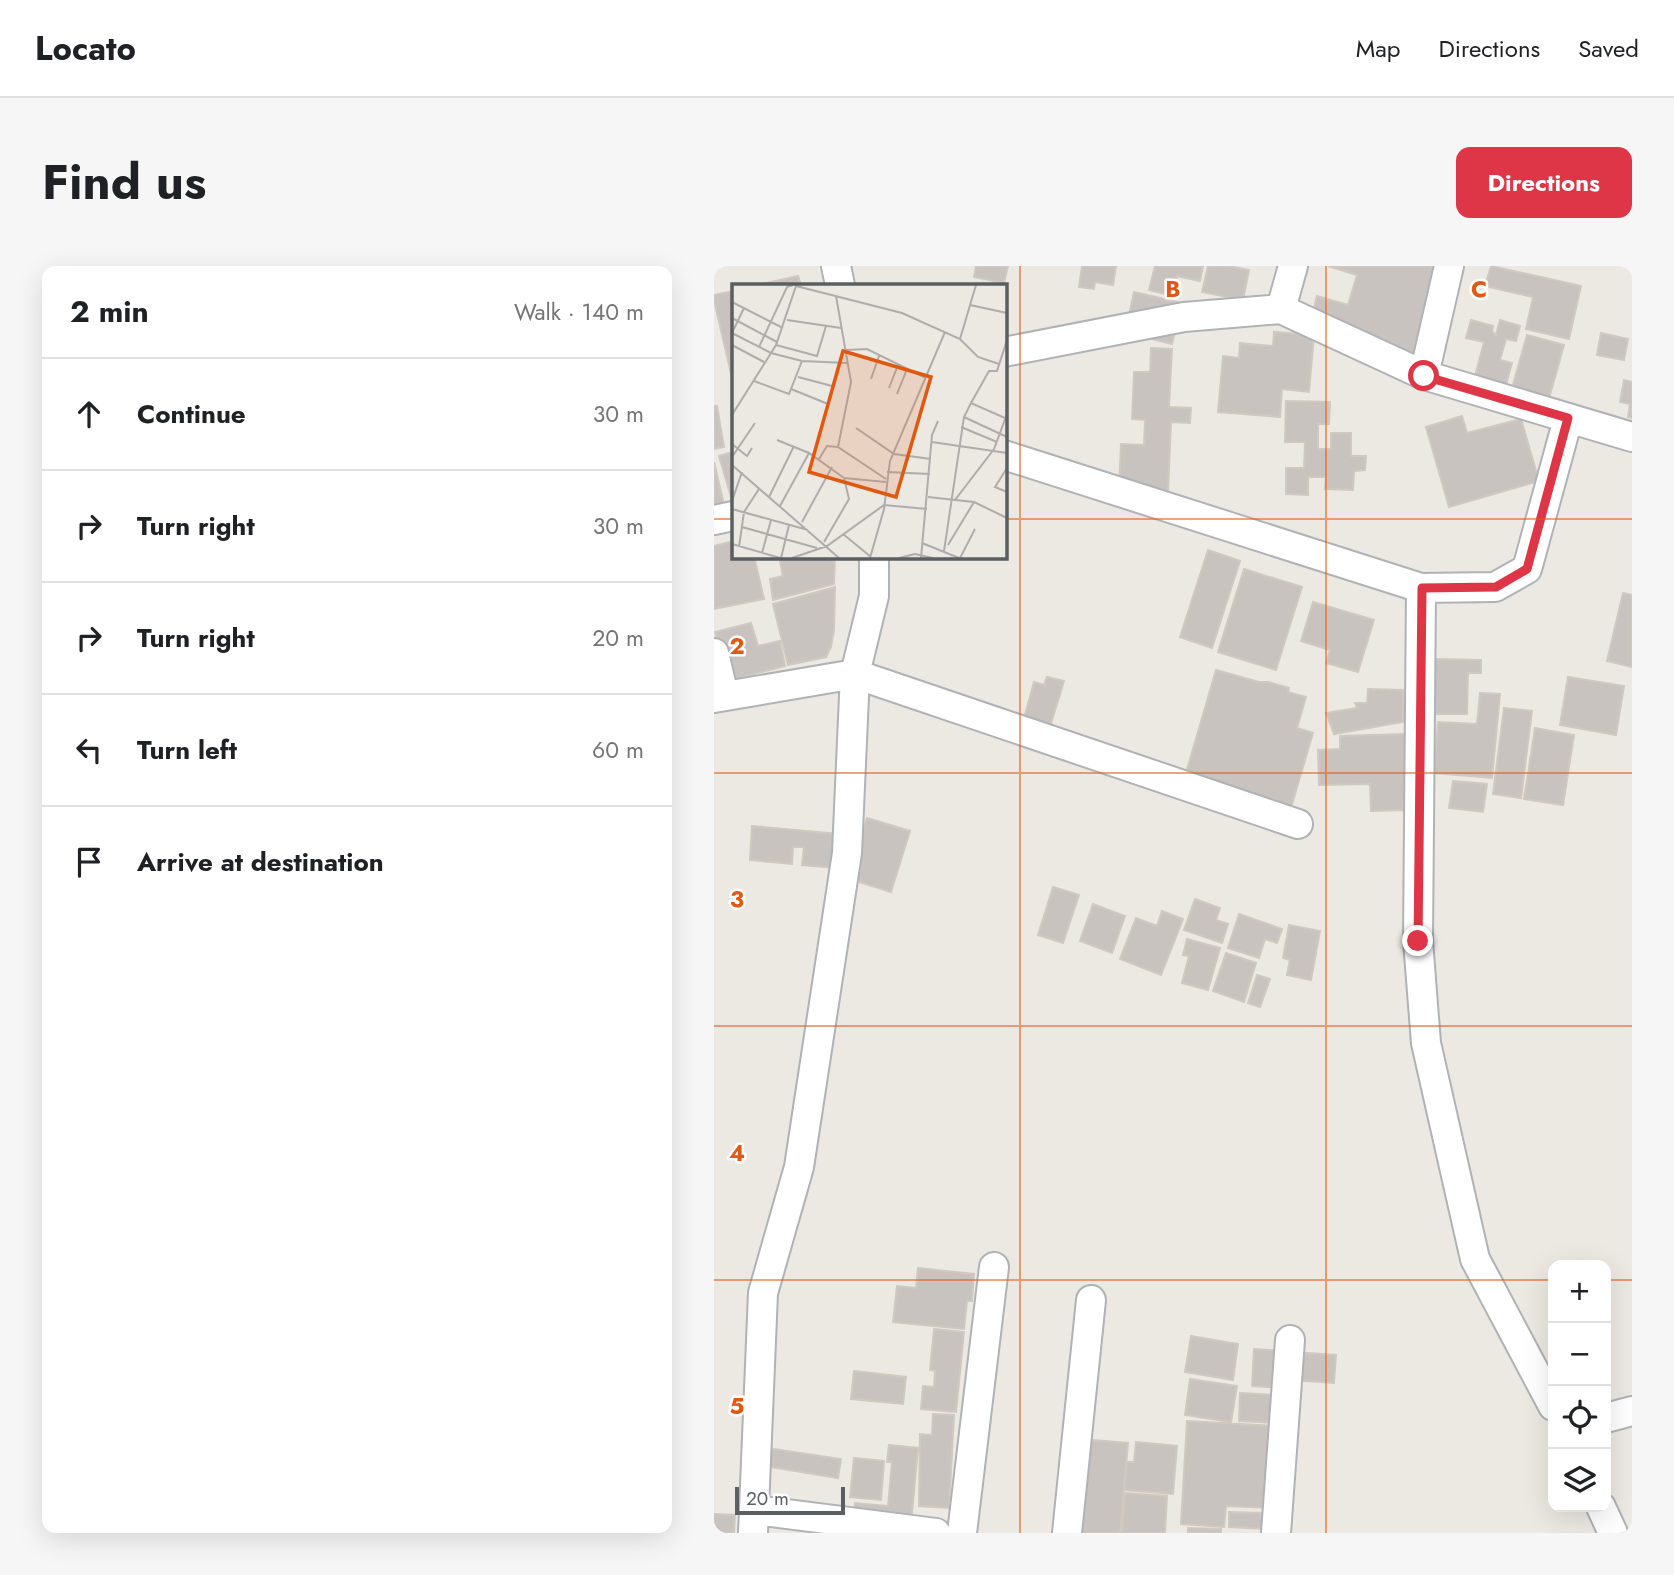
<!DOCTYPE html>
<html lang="en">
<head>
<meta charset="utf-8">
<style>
	:root { --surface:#fff; --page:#f6f6f6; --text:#202124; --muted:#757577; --line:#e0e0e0; --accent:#de3646 }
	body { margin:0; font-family:Jost,sans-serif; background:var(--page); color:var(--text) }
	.controls { position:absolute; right:21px; bottom:21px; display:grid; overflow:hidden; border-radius:14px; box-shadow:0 7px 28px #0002 }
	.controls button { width:63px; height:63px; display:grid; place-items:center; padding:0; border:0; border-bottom:2px solid var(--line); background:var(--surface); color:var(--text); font:35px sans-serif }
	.scale { position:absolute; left:21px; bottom:18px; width:110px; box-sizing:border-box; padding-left:7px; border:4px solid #5a5f62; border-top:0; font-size:19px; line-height:24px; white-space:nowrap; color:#5a5f62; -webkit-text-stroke:5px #fff; paint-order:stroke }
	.stop { position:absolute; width:21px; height:21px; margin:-16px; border:5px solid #de3646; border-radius:50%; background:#fff }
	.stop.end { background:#de3646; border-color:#fff; box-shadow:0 2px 7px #0008 }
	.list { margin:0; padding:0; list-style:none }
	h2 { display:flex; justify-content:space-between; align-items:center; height:91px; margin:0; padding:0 28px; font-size:30px }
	h2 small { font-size:23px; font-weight:400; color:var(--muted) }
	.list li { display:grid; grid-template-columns:46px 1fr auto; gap:21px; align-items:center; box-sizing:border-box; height:112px; padding:0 28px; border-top:2px solid var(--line) }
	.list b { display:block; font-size:26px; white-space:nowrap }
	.list em { font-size:23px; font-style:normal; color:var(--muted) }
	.icon { flex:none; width:38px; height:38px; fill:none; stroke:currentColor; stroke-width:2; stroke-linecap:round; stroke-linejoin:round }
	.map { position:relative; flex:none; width:918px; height:1267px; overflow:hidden; border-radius:14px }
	header { display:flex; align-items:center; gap:42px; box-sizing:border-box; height:98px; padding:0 35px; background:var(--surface); border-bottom:2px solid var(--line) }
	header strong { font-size:33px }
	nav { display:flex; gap:38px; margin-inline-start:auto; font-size:24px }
	.intro { display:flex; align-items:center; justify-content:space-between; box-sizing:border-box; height:168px; padding:0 42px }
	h1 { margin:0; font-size:49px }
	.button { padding:18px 32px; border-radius:14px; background:var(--accent); color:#fff; font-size:24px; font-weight:700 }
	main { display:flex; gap:42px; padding:0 42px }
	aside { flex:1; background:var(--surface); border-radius:14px; box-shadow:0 7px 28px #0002 }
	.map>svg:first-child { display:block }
	.building { fill:#c8c3bf; stroke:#d0c9c0; stroke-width:2 }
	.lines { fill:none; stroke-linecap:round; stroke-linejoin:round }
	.street-casing { stroke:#afb3b6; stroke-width:32 }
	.street { stroke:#fff; stroke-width:28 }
	.route { stroke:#de3646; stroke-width:9 }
	.grid { fill:none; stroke:#e15910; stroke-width:2; stroke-opacity:0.55 }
	.inset-road { fill:none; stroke:#aeadab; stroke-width:2 }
	.view { fill:#e15910; fill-opacity:0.15; stroke:#e15910; stroke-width:3.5 }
	.inset-edge { fill:none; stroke:#5a5f62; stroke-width:3.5 }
	.grid-label { font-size:23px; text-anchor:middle; font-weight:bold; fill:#e15910; stroke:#fff; stroke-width:5; stroke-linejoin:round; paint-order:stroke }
</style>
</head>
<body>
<header>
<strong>Locato</strong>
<nav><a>Map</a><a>Directions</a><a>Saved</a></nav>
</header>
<div class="intro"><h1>Find us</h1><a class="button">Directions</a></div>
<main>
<aside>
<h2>2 min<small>Walk · 140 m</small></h2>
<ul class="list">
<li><svg class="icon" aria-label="ahead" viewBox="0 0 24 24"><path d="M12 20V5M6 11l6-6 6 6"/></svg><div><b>Continue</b></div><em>30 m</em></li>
<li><svg class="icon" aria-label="right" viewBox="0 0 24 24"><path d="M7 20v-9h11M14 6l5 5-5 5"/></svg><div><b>Turn right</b></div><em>30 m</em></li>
<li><svg class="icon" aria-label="right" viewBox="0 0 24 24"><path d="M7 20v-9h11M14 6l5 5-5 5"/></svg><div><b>Turn right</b></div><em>20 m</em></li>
<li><svg class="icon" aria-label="left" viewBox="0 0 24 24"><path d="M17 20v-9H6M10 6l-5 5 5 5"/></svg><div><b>Turn left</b></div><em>60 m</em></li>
<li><svg class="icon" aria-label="arrive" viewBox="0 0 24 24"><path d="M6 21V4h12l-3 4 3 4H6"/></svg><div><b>Arrive at destination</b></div></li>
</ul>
</aside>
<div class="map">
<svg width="918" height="1267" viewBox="0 0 918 1267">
	<rect width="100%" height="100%" fill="#ece8e2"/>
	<path class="building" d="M262,0h32l-4,17 -30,-6z
		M368,0h34l-3,19 -18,-3 -1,7 -15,-2z
		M441,0h48l-3,15 -23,-5 -4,20 -24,-6z
		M494,0h21l20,4 -6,30 -41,-8z
		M614,0h117l-28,92 -86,-26 5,-14 -23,-6 4,-16 31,9 9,-30z
		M777,0l90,20 -12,53 -43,-10 7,-32 -48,-11z
		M84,10l3,9h-44z
		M19,25v91l-19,-82v-5z
		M420,26l48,11 -10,41 -20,-5 4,-17 -27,-7z
		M757,54l22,6 -1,5 4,4 4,-15 20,6 -4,15 -10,-2 -6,21 12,3 -8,29 -31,-8 11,-42 -18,-4z
		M560,66l40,3 -5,57 -27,-3 -2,28 -62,-5 5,-56 16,2 1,-15 33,3z
		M887,67l27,6 -4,21 -27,-5z
		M813,69l37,10 -16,57 -37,-10z
		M437,82l21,1 -3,58 22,1 -1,15 -19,-1 -3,70 -49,-3 2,-45 23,1 1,-25 -13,-1 2,-47h16z
		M910,114l8,2v36l-4,-1 2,-13 -10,-2z
		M572,135l44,1 -1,22h-11v25h13v-16h20v23h15l-1,14 -11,1 -1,19 -28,-1 1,-12h-18v18l-22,-1v-26h18l1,-26h-20z
		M0,140h3l7,41 -10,2z
		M748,150l5,17 54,-14 18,62 -90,26 -23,-80z
		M19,186v52l-14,-48z
		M0,196l10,43 -10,2z
		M19,275v15h21l10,43 -50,10v-63z
		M494,284l32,11 -28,87 -32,-11z
		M65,290h56l-1,28 -61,16 -3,-21 13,-3z
		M530,303l58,18 -26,83 -58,-18z
		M121,321l-1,43 -3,17 -5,10 -38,8 -15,-61z
		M909,327l9,2v72l-25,-6z
		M599,336l61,18 -16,52 -32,-9 4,-13 -29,-9z
		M37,357l7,23 22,-5 5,25 -58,15 -12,-49z
		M720,393l47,1v13h-13l-1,41h-43v-24l10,1z
		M502,404l43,12h9l21,6 -1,4 18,5 -9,31 16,5 -23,78 -106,-31z
		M333,411l17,4 -15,49 -26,-8 11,-40 10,3z
		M854,411l56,9 -8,49 -56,-10z
		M654,423l35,1v32l-69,12 -8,-21 31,-5 -2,-5h12z
		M766,427l20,1 -8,84 -58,-5 4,-51 39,2z
		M790,442l28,3 -11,87 -28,-4z
		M821,462l39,7 -11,70 -39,-6z
		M691,468l2,76 -36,1 -1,-27 -51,1 -1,-35 22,-1v-13z
		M739,515l34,3 -4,28 -34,-4z
		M153,552l43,13 -19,61 -38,-12 9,-29 -5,-2z
		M38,560l87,8 -3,34 -34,-3 2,-18h-11l-1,17 -42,-4z
		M339,621l26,8 -16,48 -25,-8z
		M481,633l25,9 -4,12 12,4 -6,19 -38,-13z
		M379,638l32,12 -13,37 -32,-12z
		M448,645l21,8 -22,56 -41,-16 16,-41 21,8z
		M525,648l43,15 -5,14 -12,-4 -6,19 -31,-10z
		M575,659l31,6 -9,49 -24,-5 3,-15 -7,-2z
		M473,673l33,9 -12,42 -26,-7 7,-27 -6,-1z
		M512,687l30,10 -12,39 -31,-11z
		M543,709l13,4 -10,28 -12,-4z
		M204,1002l56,6 -2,27h-5l-3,28 -71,-7 4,-36 19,2z
		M220,1063l30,3 -8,80 -35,-3 2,-23 11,1 1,-16 -5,-1z
		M477,1070l47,8 -5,36 -48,-8z
		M540,1083l30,2 -2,37 -30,-2z
		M579,1086l43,3 -2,28 -43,-3z
		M140,1105l52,6 -3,27 -52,-5z
		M476,1113l47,7 -6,36 -46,-7z
		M526,1127l36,2 -1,28 -36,-2z
		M219,1148l21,1 -5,93 -30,-2 1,-72 12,1z
		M473,1155l89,5 -5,82 -45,-2 -2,21 -43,-3z
		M367,1173l47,4 -8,90h-46z
		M422,1176l41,4 -4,48 -49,-4 3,-28h7z
		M175,1179l29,3 -7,76 -58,-6 2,-15 33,3 4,-44h-5z
		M53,1182l74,11 -3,19 -74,-12z
		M140,1192l30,3 -3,39 -31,-3z
		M411,1227l42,3 -2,37h-43z
		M515,1246l38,1v16l-38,-2z
		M0,1248l21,1 -1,18h-20z
		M474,1262l33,1v4h-33z"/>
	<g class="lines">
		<defs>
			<path id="street" d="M122,0l4,19
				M579,0l-12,43 143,66 208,62
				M290,86l180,-35 97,-8
				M710,109l25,-109
				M290,189l417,133 -3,353 8,102 49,216 78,147
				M0,254l19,-4
				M707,322l74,-1 32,-18 41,-150
				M0,387l10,43
				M0,432l141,-24 443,150
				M892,1152l26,-7
				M887,1241l12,26
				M41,1244l181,23
				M39,1267l10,-240 36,-126 48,-314 8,-179 19,-78v-40
				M248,1267l32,-266
				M353,1267l24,-233
				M562,1267l14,-193"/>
		</defs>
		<use href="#street" class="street-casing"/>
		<use href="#street" class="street"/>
	</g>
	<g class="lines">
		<path class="route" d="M704,675l4,-353 74,-1 31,-18 41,-151 -144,-42"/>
	</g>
	<path class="grid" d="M306,0v1267M612,0v1267M0,253h19M290,253h628M0,507h918M0,760h918M0,1014h839M892,1014h26"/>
	<g transform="translate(18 18)">
		<rect width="275" height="275" fill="#ece8e2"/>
		<path class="inset-road" d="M104,12l15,86 -13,65 48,32M0,18l51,26M238,21l37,8M0,34l45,24M55,36l54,8M0,49l39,20 31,8 45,2M0,49l12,-25M228,55l16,-54M0,61l32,17M44,61l41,11 9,-30M27,63l28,-60 6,-2M113,66l22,-1 59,29M66,93l34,9M139,95l8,-23M22,97l35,13 13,-33M157,104l9,-23M59,105l37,15M165,110l10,-25M239,119l18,-32h8l10,-31M0,131l44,-70 20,-59 106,27 58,26 18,18 21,7M232,133l43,20M229,143l36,15M124,144l38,26 37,5M45,156l32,13 35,25 5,21 -25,43M200,158l75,11M0,160l15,12 5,-8M0,173l23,-34M87,175l8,-13 11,1M0,181l107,93M275,184l-12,19 12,5M155,188l43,2M112,194l42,4M37,213l25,-51M196,213l46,5 33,16M223,216l39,-51 13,-35M0,217l10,-29M48,222l29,-53M0,225l76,21M70,238l30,-55M10,243l75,21M111,250l28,23M190,259l37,15M0,260l48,14M216,261l26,-43M7,263l5,-35 15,-23M212,267l20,-134 7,-14 34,15M30,269l9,-33M49,274l8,-33M60,274l35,-12 57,-41 43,4M138,274l14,-49 6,-48 55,-129M167,274l16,-4 18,4M189,274l11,-123 6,-14M228,274l15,-29"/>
		<path class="view" d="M111,67l88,26 -35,120 -87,-25z"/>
		<rect width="275" height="275" class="inset-edge"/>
	</g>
	<g class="grid-label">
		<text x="459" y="31">B</text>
		<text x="765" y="31">C</text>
		<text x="23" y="388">2</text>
		<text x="23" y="641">3</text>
		<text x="23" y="895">4</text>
		<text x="23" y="1148">5</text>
	</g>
</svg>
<div class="controls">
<button>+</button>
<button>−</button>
<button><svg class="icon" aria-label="locate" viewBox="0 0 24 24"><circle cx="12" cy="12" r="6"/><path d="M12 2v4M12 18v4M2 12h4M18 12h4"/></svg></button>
<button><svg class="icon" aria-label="layers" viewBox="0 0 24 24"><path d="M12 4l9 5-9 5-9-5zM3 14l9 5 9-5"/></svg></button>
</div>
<div class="scale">20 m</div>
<div class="stop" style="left:710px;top:110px"></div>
<div class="stop end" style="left:704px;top:675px"></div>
</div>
</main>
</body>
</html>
